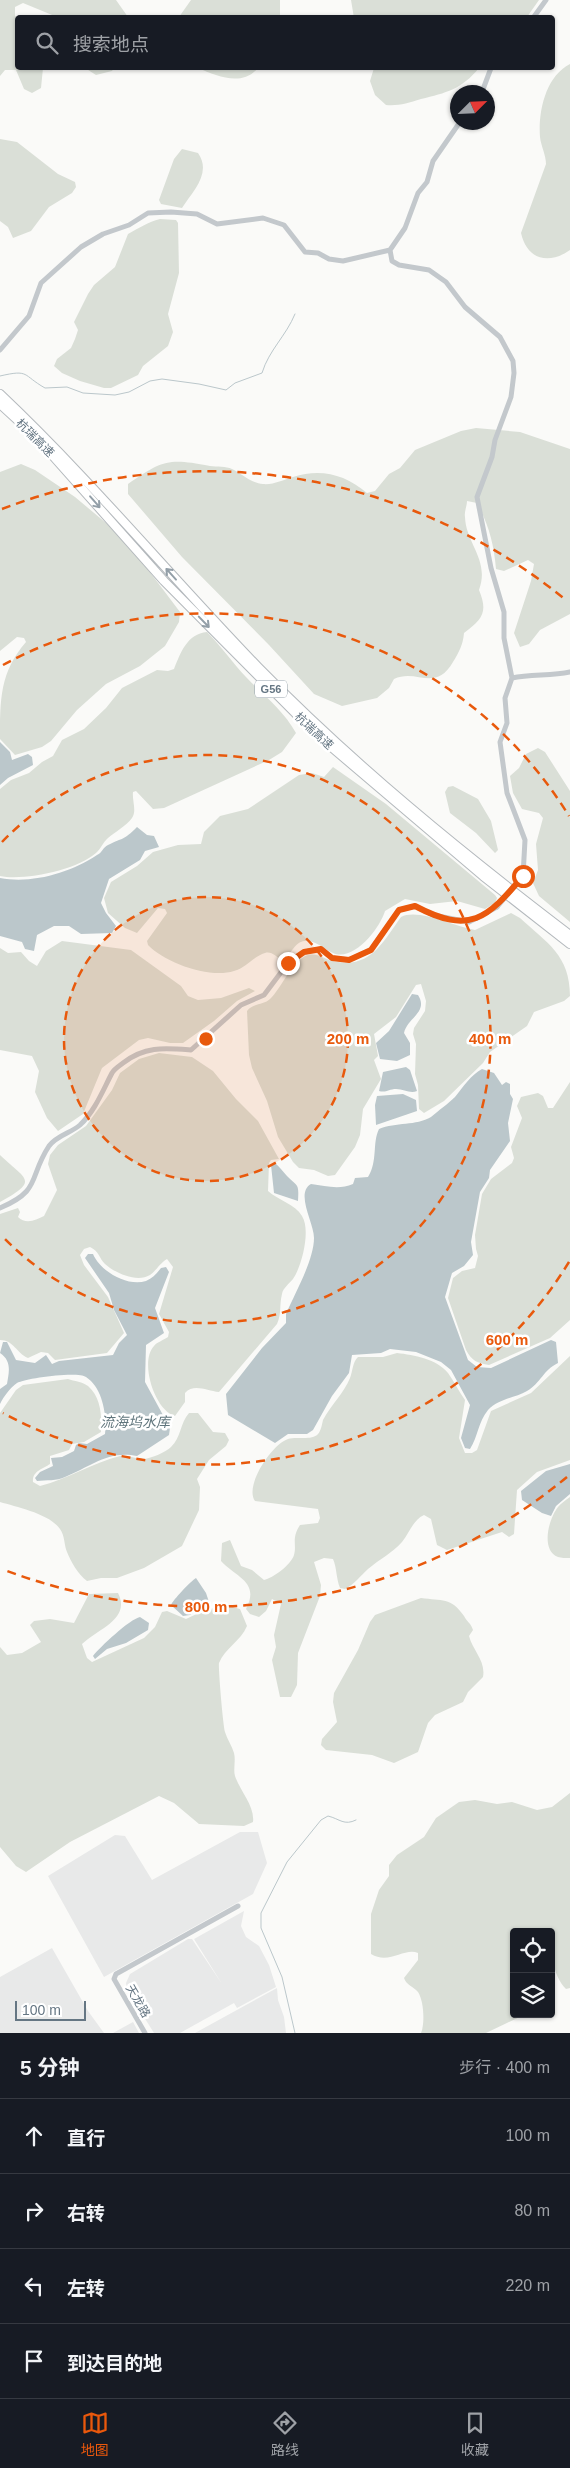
<!DOCTYPE html>
<html lang="zh">
<head>
<meta charset="utf-8">
<style>
	:root { --surface:#171b24; --page:#242831; --text:#f1f3f6; --muted:#9ea1a6; --line:#363941; --accent:#ea580c }
	body { margin:0; font-family:Helvetica,"Noto Sans SC",sans-serif; background:var(--page); color:var(--text) }
	.controls { position:absolute; right:15px; bottom:15px; display:grid; overflow:hidden; border-radius:5px; box-shadow:0 1px 4px #0004 }
	.controls button { width:45px; height:45px; display:grid; place-items:center; padding:0; border:0; border-bottom:1px solid var(--line); background:var(--surface); color:var(--text); font:25px sans-serif }
	.compass { position:absolute; left:450px; top:85px; width:45px; height:45px; border-radius:50%; background:var(--surface); box-shadow:0 1px 4px #0004; rotate:66deg }
	.scale { position:absolute; left:15px; bottom:12px; width:71px; box-sizing:border-box; padding-left:5px; border:2px solid #657683; border-top:0; font-size:14px; line-height:18px; white-space:nowrap; color:#657683; -webkit-text-stroke:4px #fff; paint-order:stroke }
	.stop { position:absolute; width:15px; height:15px; margin:-11px; border:4px solid #ea580c; border-radius:50%; background:#fff }
	.stop.end { background:#ea580c; border-color:#fff; box-shadow:0 1px 5px #0008 }
	.list { margin:0; padding:0; list-style:none }
	h2 { display:flex; justify-content:space-between; align-items:center; height:65px; margin:0; padding:0 20px; font-size:21px }
	h2 small { font-size:16px; font-weight:400; color:var(--muted) }
	.list li { display:grid; grid-template-columns:32px 1fr auto; gap:15px; align-items:center; box-sizing:border-box; height:75px; padding:0 20px; border-top:1px solid var(--line) }
	.list b { display:block; font-size:19px; white-space:nowrap }
	.list em { font-size:16px; font-style:normal; color:var(--muted) }
	.icon { flex:none; width:28px; height:28px; fill:none; stroke:currentColor; stroke-width:2; stroke-linecap:round; stroke-linejoin:round }
	.map { position:relative; flex:none; width:570px; height:2033px; overflow:hidden }
	.search { position:absolute; background:var(--surface); box-shadow:0 1px 4px #0004; left:15px; right:15px; top:15px; height:55px; display:flex; align-items:center; gap:12px; box-sizing:border-box; padding:0 18px; border-radius:5px; color:var(--muted); font-size:19px }
	.sheet { height:365px; background:var(--surface) }
	nav { display:flex; justify-content:space-around; align-items:center; box-sizing:border-box; height:70px; border-top:1px solid var(--line); background:var(--surface); font-size:14px; color:var(--muted) }
	nav a { display:grid; justify-items:center; gap:2px }
	nav .on { color:var(--accent) }
	.map>svg:first-child { display:block }
	.built { fill:#e8e9e9 }
	.green { fill:#dadfd7 }
	.water { fill:#bbc7cb }
	.lines { fill:none; stroke-linecap:round; stroke-linejoin:round }
	.stream { stroke:#bbc7cb; stroke-width:1 }
	.highway-casing { stroke:#b4b9bd; stroke-width:10 }
	.minor { stroke:#c3c8cc; stroke-width:5 }
	.highway { stroke:#fff; stroke-width:8 }
	.minor-bridge { stroke:#c3c8cc; stroke-width:5 }
	.oneway { stroke:#939fa8 }
	.route { stroke:#ea580c; stroke-width:6 }
	.ring { fill:none; stroke:#e8590c; stroke-width:2.5; stroke-dasharray:9 6 }
	.labels { text-anchor:middle; stroke-width:5; stroke-linejoin:round; paint-order:stroke }
	.shield { fill:#fff; stroke:#939fa8; stroke-width:1 }
	.shield-label { font-size:11px; font-weight:bold; fill:#657683 }
	.street-label { font-size:12px; fill:#657683; stroke:#fff }
	.water-label { font-size:14px; font-style:italic; fill:#60757c; stroke:#fff }
	.centre { fill:#e8590c; stroke:#fff; stroke-width:2.5 }
	.ring-label { font-size:15px; text-anchor:middle; font-weight:bold; fill:#e8590c; stroke:#fff; stroke-width:5; stroke-linejoin:round; paint-order:stroke }
</style>
</head>
<body>
<div class="map">
<svg width="570" height="2033" viewBox="0 0 570 2033">
	<rect width="100%" height="100%" fill="#fafaf8"/>
	<path class="built" d="M240,1832h18l9,31 -14,31 -149,83 -56,-101 67,-41 10,1 27,44z
		M244,1911l-3,15 5,11 13,9 10,19 7,22 -39,21 -3,-5 -54,30h-26l-27,-43 -1,-7 4,-9 58,-35h4l30,45 -28,-45z
		M52,1948l36,63 16,22h-104v-56z
		M277,1988l1,12 6,17 2,16h-91z
		M133,2022l6,11h-26z"/>
	<path class="green" d="M0,0h116l12,17h-71l-34,-14 -8,4v9l3,2v50h25l-2,20 -9,5 -8,-4 -8,-19h-11l-5,6z
		M191,0h89v17h-101z
		M351,0h188l-12,17 -173,1z
		M570,64v186c-21,15 -43,10 -49,-17l25,-69c0,-9 -5,-18 -6,-27 -2,-26 6,-61 30,-73z
		M85,68h29l-2,3 -16,4z
		M198,68h60c-16,19 -41,8 -60,0z
		M374,68h105c-17,21 -33,25 -58,31 -13,4 -22,7 -35,6l-11,-10 -5,-14z
		M0,139l17,3 41,32 17,8 1,5 -4,6 -23,14 -18,24 -18,7 -5,-11 -8,-6z
		M182,149l16,4c14,20 -5,38 -16,55l-21,-4 -2,-4 15,-41z
		M160,219l16,1 2,3 1,50 -11,41 5,18 -5,14 -25,20 -5,9 -27,13h-7l-24,-7 -18,-8 -8,-7 3,-7 14,-11 4,-9 3,-9 -4,-8 14,-28 6,-9 21,-18 13,-33c11,-6 20,-12 32,-15z
		M476,428l44,4 50,17v165l-30,16 -11,14 -9,3 -6,-14 17,-52 3,-17 -6,-4 -24,11 -8,-2c-2,-24 -7,-44 -19,-66l-10,-2c0,5 -3,11 -2,16 1,27 25,43 14,73 9,22 4,29 -15,43 -1,12 -5,19 -11,29 -18,31 -36,6 -59,17l-5,9 -12,10 -35,8 -28,-12 -45,-49 -87,-88 -54,-63v-10c35,-24 40,-26 82,-18 7,1 16,0 22,3 10,5 19,14 31,15 10,1 20,-4 30,-7 27,-9 52,-3 74,16l8,-2 14,-17 11,-6 15,-18 46,-19z
		M21,464l14,6 40,27 31,26 34,36 40,53 -1,10 -14,24 -25,20 -34,18 -29,26 -26,31 -9,6 -27,8 -15,-16c0,-40 0,-67 26,-97l-2,-4 -7,-1 -17,14v-179z
		M207,632c11,11 20,23 30,35 19,23 44,39 59,66l-14,19 -13,8 -105,48 -11,1 -17,-18 -3,1c-1,9 4,19 -1,26 -6,8 -17,14 -24,20 -5,4 -7,11 -12,15 -19,17 -72,28 -96,23v-87l11,-9 18,-7 13,-11 11,-6 9,-16 22,-11 22,-21 16,-20 35,-18 11,1 6,-2c7,-17 13,-35 33,-37z
		M538,748l7,4 25,39v131l-31,-26 -6,-13 5,-13 -2,-26 7,-26 -4,-5 -17,-4 -9,-16 -3,-17 9,-8 7,-14z
		M333,767l53,37 109,91 2,3 -2,5 -10,6 -28,-8 -27,3 -25,-5 -20,12c-5,17 -31,51 -52,42 -9,-4 -18,-13 -28,-12 -12,1 -14,16 -23,19 -6,-3 -10,-9 -17,-7 -11,3 -19,15 -31,18 -24,8 -69,-8 -86,-26l-1,-4 20,-28 -2,-4 -7,-1 -21,25 -12,-5 -17,-15 -4,-15 7,-16 26,-16 16,-14 25,-7 23,-1 3,-12 16,-16 28,-7 51,-34 13,-2 12,4z
		M453,786l25,13 13,22 7,29 -3,3 -19,-20 -26,-20 -5,-21 3,-5z
		M511,913l9,5c27,25 50,37 50,78l-6,5 -30,11 -7,14 -37,26 -7,11 -39,38 -20,12 -5,-4 -1,-24 -3,-11 1,-30 -3,-10 1,-6 11,-17 1,-10 -5,-17 -5,1 -20,32 -22,17 4,22 -4,4 7,19 -18,30 -3,26 -5,12 -20,28 -7,1 -14,-6 -15,-2 -6,-6 -15,-25 -11,-36 -15,-33 -3,-13 -2,-44c6,-8 17,-6 23,-12 11,-10 23,-40 38,-44 11,-2 15,4 25,6 37,9 50,-19 68,-44 18,-9 54,10 74,13z
		M62,941l69,9 50,36 7,10 10,4 23,-2 28,-10 6,3 -18,10 -23,20 -31,22h-13l-22,-5 -9,2 -37,28 -19,46 -25,17 -11,-13 -12,-26 4,-21 -7,-15 -32,-6v-102l8,5 13,-1 8,9 8,5 9,-15z
		M159,1053l33,4 21,14 23,28 22,22 21,38 -8,1 -2,3 -1,28c10,9 27,13 34,25 9,14 0,50 -9,63 -4,5 -10,9 -11,15 -3,12 0,19 -5,30l-58,68c-12,-1 -25,-9 -34,1v9l-10,14c-20,-5 -36,-54 -21,-70 3,-4 10,-6 14,-9l1,-5 -10,-18 14,-47 -6,-8c-7,4 -11,12 -17,16 -13,8 -35,-2 -45,-11 -6,-6 -6,-13 -15,-17l-6,2 -4,6 4,10 24,32 16,36 -17,20 -52,7 -7,-7 -7,-1 -13,6c-12,-5 -14,-18 -28,-18v-126l18,-6 2,4 -2,5c8,8 18,3 26,-1l13,-26 -9,-26 2,-9 8,-10 28,-19 26,-36 8,-17 19,-14z
		M570,1082v238l-20,18 -61,27c-12,-2 -17,-4 -23,-15l-18,-52 5,-20 9,-7 13,-3 3,-12 -2,-7 -1,-14 7,-41 9,-15 21,-16 2,-5 -3,-11 11,-29 -5,-12 4,-9 17,-4 5,3 5,12h5z
		M0,1155c26,25 40,25 0,47z
		M397,1353c17,2 40,6 51,20 6,8 11,19 17,27l-6,38 6,15h7l5,-3 14,-39 40,-18 39,-37v104l-33,12 -20,18 -3,44 -5,3 -7,-5 -55,18 -10,-5 -6,-26 -7,-4c-11,5 -14,17 -22,27 -10,11 -22,17 -34,27 -8,7 -13,15 -23,20l-5,-1c-4,-10 -3,-20 -7,-29l-9,-1 -10,4 7,23 -1,11 -22,57 -1,32 -6,12h-11l-8,-37 4,-13 -2,-12 7,-31 -9,-5 -6,12 -7,6 -9,-3 -4,-5c14,-27 -9,-31 -25,-48l1,-18 8,-3 11,26 11,4 12,10c9,-2 27,-15 30,-25 3,-11 -3,-16 6,-30l18,-2 2,-5 -2,-9 -63,-8c-11,-15 17,-57 33,-62 8,-3 24,2 30,-5 3,-3 4,-10 5,-14 8,-15 21,-27 27,-42 3,-7 2,-15 8,-21h25z
		M68,1379c6,2 15,3 20,7 13,11 14,30 13,46l-17,10 -12,2 -3,6 -19,6v8c-7,5 -18,7 -17,18l7,4c28,-7 52,-23 80,-30 8,-1 15,3 23,3 7,0 23,-7 28,-12 10,-9 9,-24 18,-34h9l15,19 12,1 4,7 -3,6 -17,14 -12,19 3,8 -1,23 -17,36 -38,22 -27,10h-16l-14,3c-9,-7 -16,-19 -20,-29 -3,-7 -2,-16 -7,-23 -10,-15 -43,-22 -60,-27v-89l16,-23 7,-5z
		M570,1497v61c-4,0 -9,0 -12,-1 -18,-7 -9,-39 0,-50 3,-4 8,-7 12,-10z
		M118,1593c13,26 -19,35 -36,51l5,14 5,4 52,-24 11,-11 7,-15 5,-1 19,8c17,-8 35,-17 54,-10l7,17c-6,15 -22,22 -28,37 -1,3 4,62 6,69 2,7 7,14 9,21 2,8 -1,16 1,23 5,15 20,30 18,46l-9,4 -45,-2 -25,-21 -15,-7 -89,46 -44,30 -10,-6 -16,-19v-200l7,8 15,-2 19,-11 -11,-17 4,-4 16,-2 24,4 15,-29z
		M421,1598c21,3 30,-1 43,18 3,6 7,7 9,14l-4,6c4,15 17,25 14,41l-15,15 -5,10 -28,13 -7,8 -10,29 -24,11 -22,-8 -46,-5 -5,-5 1,-6 15,-17 -4,-20 1,-9 24,-43 12,-28 5,-7z
		M570,1793v195l-4,1c-14,-14 -15,-39 -15,-57h-37v82h12l-40,19h-65c4,-9 3,-32 -3,-41 -5,-6 -11,-6 -14,-14l14,-18v-7c-13,-6 -29,12 -47,1v-40l8,-24 10,-14v-11l8,-10 27,-18 12,-19 23,-16 16,-2 22,4 15,-2 25,8 15,-3z"/>
	<path class="water" d="M0,742l10,10 2,8 16,-6 4,3 1,8 -25,13 -8,7z
		M137,827l10,8 7,1 5,11 -14,4 -5,9 -31,19 -8,24 5,10 10,13 -4,7 -31,1 -12,-8h-15l-17,9 -3,16 -9,-2 -3,-7 -22,-6v-58c32,6 70,-5 97,-23 5,-2 6,-8 11,-10 16,-8 15,-4 29,-18z
		M412,994l6,1c11,17 -11,23 -14,38l6,10v12l-13,6 -17,-2 -4,-16 13,-12z
		M406,1067l4,3 7,21c-7,3 -13,-2 -21,-2 -7,0 -10,4 -17,2l4,-19z
		M482,1069l12,4 8,12 4,-3 4,2v10l3,5 -5,24 2,18 -20,29 -1,8 -9,14 -9,50 2,13 -9,11 -12,7 -7,24 23,63 9,7 14,1 60,-28 5,2 2,21c-15,7 -17,20 -31,28 -12,7 -29,8 -39,19 -10,12 -10,27 -18,39l-5,-1 -4,-10 9,-33 -19,-35 -10,-8 -25,-10 -26,-3 -9,4 -29,2 -3,18 -17,23 -19,34 -6,4h-19l-13,9 -47,-28 -2,-21 36,-46 24,-25v-9c9,-21 28,-54 28,-76 0,-15 -19,-45 -3,-54 15,2 28,6 42,0l2,-6 13,-1c10,-16 4,-34 11,-48 17,-7 37,-3 52,-12 7,-6 18,-14 24,-20 8,-10 16,-22 27,-28z
		M403,1094l13,6 1,11 -41,14 -1,-20 2,-9z
		M275,1163c5,4 8,9 12,13 11,11 12,7 11,25l-24,-8 -3,-28z
		M88,1254h5c7,17 34,33 53,27 7,-3 11,-8 15,-13l5,-1 3,5 -14,36 9,25 -18,12 -1,37 25,46 -1,7 -32,21c-29,-6 -47,11 -72,21 -8,4 -19,3 -28,4l-2,-3 5,-6 13,-6 -2,-8 11,-1 12,-6 2,-6 3,-2 8,1 18,-10c2,-18 -2,-46 -19,-57 -8,-6 -60,1 -69,6 -7,5 -13,13 -17,21v-15l7,-5c2,-12 5,-23 -7,-31l3,-11h4l9,18 19,3 11,-8 6,9 7,-3 54,-6 6,-12 8,-8 -13,-25 -5,-17 -24,-35z
		M570,1464v30l-14,12 -5,10 -9,-3 -20,-13 -1,-9 25,-20z
		M196,1578l10,15 3,9 -19,13 -7,1 -12,-11c2,-5 20,-24 25,-27z
		M140,1617l9,6 -1,7 -22,13 -19,6 -12,10 -2,-3c7,-9 37,-37 47,-39z"/>
	<g class="lines">
		<path class="stream" d="M0,376c30,-7 22,-1 45,12l22,-1 16,6 32,2 14,-3 21,-11 12,-2 37,5 27,6 9,-7 27,-10c7,-23 24,-37 33,-59
			M295,2033l-13,-56 -21,-49v-15l26,-51 34,-42 7,-4c12,3 16,10 28,4"/>
		<defs>
			<path id="highway" d="M0,394c91,86 171,183 258,273 96,98 203,185 312,268
				M0,404l37,34 127,143 152,153 167,142 87,68"/>
		</defs>
		<use href="#highway" class="highway-casing"/>
		<path class="minor" d="M533,18l13,-18
			M482,92l9,-24
			M460,122l-27,39 -6,21 -9,11 -13,35 -15,22 2,11 7,4 30,5 17,12 19,25 35,30 13,24 1,12 -3,24 -16,43 -3,17 -15,40 14,71 13,44v26l8,40
			M0,350l29,-34 12,-33 40,-36 22,-13 26,-9 19,-12 23,-1 26,2 20,10 46,-6 21,7 21,27 13,1 11,6 14,2 47,-11
			M523,876l2,-36 -18,-47 -7,-51 7,-19 -2,-25 7,-20c19,-4 39,-2 58,-6
			M0,1208c42,-18 28,-30 49,-62 8,-11 22,-13 31,-21 15,-14 23,-35 32,-52 2,-4 7,-7 11,-10 22,-17 41,-15 68,-13l50,-45 23,-10 24,-32 16,-11 17,-3 11,9 17,2 22,-10 28,-40 16,-4 18,9 36,7 28,-15
			M145,2033l-31,-54 2,-5 122,-68"/>
		<use href="#highway" class="highway"/>
		<path class="minor-bridge" d="M497,907l26,-31"/>
	</g>
	<defs><path id="oneway-shaft" d="M-6 0H5M1.5-3L5.5 0L1.5 3" fill="none" stroke-width="1.6" stroke-linecap="round" stroke-linejoin="round" transform="scale(1.25)"/></defs>
	<g class="oneway">
		<use href="#oneway-shaft" transform="translate(95 502) rotate(49)"/>
		<use href="#oneway-shaft" transform="translate(171 574) rotate(-132)"/>
		<use href="#oneway-shaft" transform="translate(204 622) rotate(46)"/>
	</g>
	<g class="lines">
		<path class="route" d="M288,963l16,-11 17,-3 11,9 17,2 22,-10 28,-40 16,-4c55,29 72,13 108,-30"/>
	</g>
	<circle cx="206" cy="1039" r="142" fill="#e8590c" fill-opacity=".12"/>
	<g class="ring">
		<circle cx="206" cy="1039" r="142"/>
		<path d="M2 842A284 284 0 1 1 2 1236"/>
		<path d="M569 1262A426 426 0 0 1 3 1413M3 665A426 426 0 0 1 569 816"/>
		<path d="M567 1477A568 568 0 0 1 2 1569M2 509A568 568 0 0 1 567 601"/>
	</g>
	<g class="labels">
		<rect class="shield" x="255" y="680.5" width="32" height="17" rx="4"/>
		<g class="shield-label">
			<text x="271" y="693">G56</text>
		</g>
		<g class="street-label">
			<text transform="translate(35 438) rotate(45)" y="4">杭瑞高速</text>
			<text transform="translate(314 731) rotate(43)" y="4">杭瑞高速</text>
			<text transform="translate(138 2001) rotate(60)" y="4">天龙路</text>
		</g>
		<g class="water-label">
			<text x="135" y="1427">流海坞水库</text>
		</g>
	</g>
	<circle cx="206" cy="1039" r="8" class="centre"/>
	<g class="ring-label">
		<text x="348" y="1044">200 m</text>
		<text x="490" y="1044">400 m</text>
		<text x="507" y="1345">600 m</text>
		<text x="206" y="1612">800 m</text>
	</g>
</svg>
<div class="controls">
<button><svg class="icon" aria-label="locate" viewBox="0 0 24 24"><circle cx="12" cy="12" r="6"/><path d="M12 2v4M12 18v4M2 12h4M18 12h4"/></svg></button>
<button><svg class="icon" aria-label="layers" viewBox="0 0 24 24"><path d="M12 4l9 5-9 5-9-5zM3 14l9 5 9-5"/></svg></button>
</div>
<svg class="compass" viewBox="-18 -18 36 36"><path d="M0-13l5 13h-10z" fill="#e53935"/><path d="M0 13l5-13h-10z" fill="#9ea1a6"/></svg>
<div class="scale">100 m</div>
<div class="stop" style="left:523px;top:876px"></div>
<div class="stop end" style="left:288px;top:963px"></div>
<div class="search"><svg class="icon" aria-label="search" viewBox="0 0 24 24"><circle cx="10" cy="10" r="6"/><path d="M15 15l6 6"/></svg>搜索地点</div>
</div>
<section class="sheet">
<h2>5 分钟<small>步行 · 400 m</small></h2>
<ul class="list">
<li><svg class="icon" aria-label="ahead" viewBox="0 0 24 24"><path d="M12 20V5M6 11l6-6 6 6"/></svg><div><b>直行</b></div><em>100 m</em></li>
<li><svg class="icon" aria-label="right" viewBox="0 0 24 24"><path d="M7 20v-9h11M14 6l5 5-5 5"/></svg><div><b>右转</b></div><em>80 m</em></li>
<li><svg class="icon" aria-label="left" viewBox="0 0 24 24"><path d="M17 20v-9H6M10 6l-5 5 5 5"/></svg><div><b>左转</b></div><em>220 m</em></li>
<li><svg class="icon" aria-label="arrive" viewBox="0 0 24 24"><path d="M6 21V4h12l-3 4 3 4H6"/></svg><div><b>到达目的地</b></div></li>
</ul>
</section>
<nav>
<a class="on"><svg class="icon" aria-label="map" viewBox="0 0 24 24"><path d="M3 6l6-2 6 2 6-2v14l-6 2-6-2-6 2zM9 4v14M15 6v14"/></svg>地图</a>
<a><svg class="icon" aria-label="directions" viewBox="0 0 24 24"><path d="M12 3l9 9-9 9-9-9zM9 14v-3h6M13 9l2 2-2 2"/></svg>路线</a>
<a><svg class="icon" aria-label="saved" viewBox="0 0 24 24"><path d="M7 4h10v16l-5-4-5 4z"/></svg>收藏</a>
</nav>
</body>
</html>
